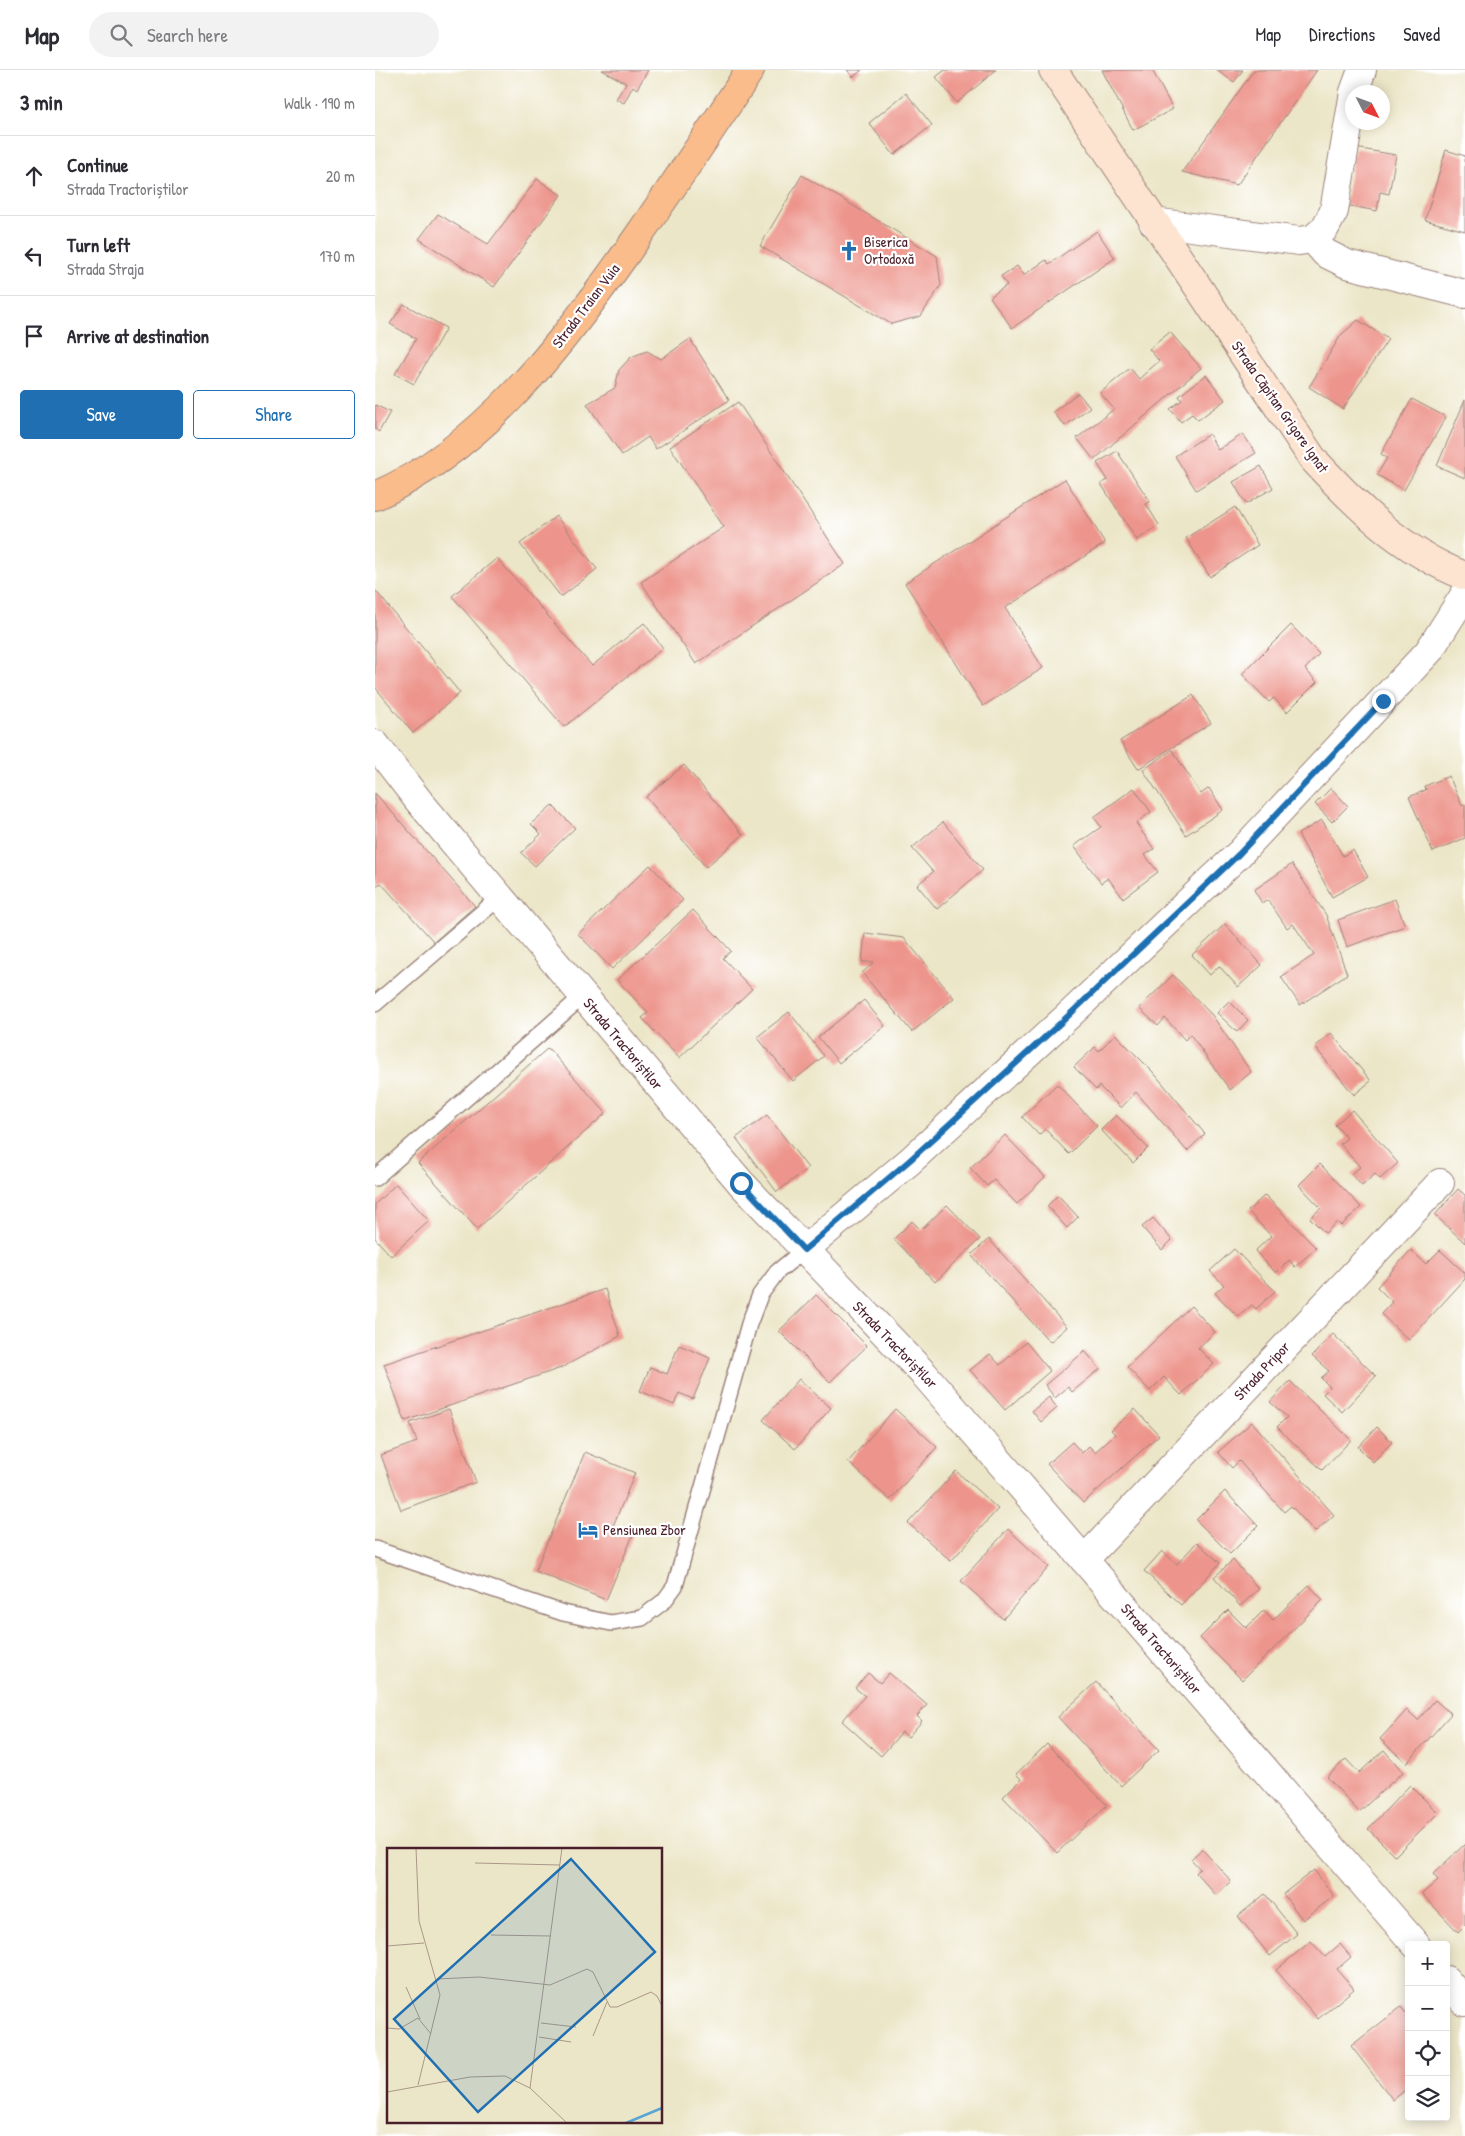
<!DOCTYPE html>
<html lang="en">
<head>
<meta charset="utf-8">
<style>
	:root { --surface:#fff; --page:#f2f2f3; --text:#2b2b33; --muted:#7c7c81; --line:#e1e1e2; --accent:#1f6fb2 }
	body { margin:0; font-family:"Patrick Hand",sans-serif; background:var(--page); color:var(--text) }
	.controls { position:absolute; right:15px; bottom:15px; display:grid; overflow:hidden; border-radius:5px; box-shadow:0 2px 12px #0003 }
	.controls button { width:45px; height:45px; display:grid; place-items:center; padding:0; border:0; border-bottom:1px solid var(--line); background:var(--surface); color:var(--text); font:25px sans-serif }
	.compass { position:absolute; left:970px; top:15px; width:45px; height:45px; border-radius:50%; background:var(--surface); box-shadow:0 2px 12px #0003; rotate:132deg }
	.stop { position:absolute; width:15px; height:15px; margin:-11px; border:4px solid #1f6fb2; border-radius:50%; background:#fff }
	.stop.end { background:#1f6fb2; border-color:#fff; box-shadow:0 1px 5px #0008 }
	.list { margin:0; padding:0; list-style:none }
	h2 { display:flex; justify-content:space-between; align-items:center; height:65px; margin:0; padding:0 20px; font-size:21px }
	h2 small { font-size:16px; font-weight:400; color:var(--muted) }
	.list li { display:grid; grid-template-columns:32px 1fr auto; gap:15px; align-items:center; box-sizing:border-box; height:80px; padding:0 20px; border-top:1px solid var(--line) }
	.list b { display:block; font-size:19px; white-space:nowrap }
	.list p { margin:0; font-size:16px; white-space:nowrap; color:var(--muted) }
	.list em { font-size:16px; font-style:normal; color:var(--muted) }
	.actions { display:flex; gap:10px; padding:15px 20px }
	.actions a { flex:1; padding:11px 0; border:1px solid var(--accent); border-radius:5px; text-align:center; font-size:18px; color:var(--accent) }
	.actions .main { background:var(--accent); color:#fff }
	.icon { flex:none; width:28px; height:28px; fill:none; stroke:currentColor; stroke-width:2; stroke-linecap:round; stroke-linejoin:round }
	.map { position:relative; flex:none; width:1090px; height:2066px; overflow:hidden }
	header { display:flex; align-items:center; gap:30px; box-sizing:border-box; height:70px; padding:0 25px; background:var(--surface); border-bottom:1px solid var(--line) }
	header strong { font-size:24px }
	nav { display:flex; gap:28px; margin-inline-start:auto; font-size:18px }
	.search { width:350px; height:45px; background:var(--page); display:flex; align-items:center; gap:12px; box-sizing:border-box; padding:0 18px; border-radius:28px; color:var(--muted); font-size:19px }
	main { display:flex }
	aside { flex:1; background:var(--surface) }
	.map>svg:first-child { display:block }
	.building { fill:#ed958c }
	.lines { fill:none; stroke-linecap:round; stroke-linejoin:round }
	.lane-casing { stroke:#9b827a; stroke-width:18 }
	.street-casing { stroke:#9b827a; stroke-width:30 }
	.secondary-casing { stroke:#9b827a; stroke-width:30 }
	.primary-casing { stroke:#9b827a; stroke-width:30 }
	.lane { stroke:#fff; stroke-width:15 }
	.street { stroke:#fff; stroke-width:28 }
	.secondary { stroke:#fde4d1; stroke-width:28 }
	.primary { stroke:#fabc8b; stroke-width:28 }
	.route { stroke:#1f6fb2; stroke-width:6 }
	.labels { text-anchor:middle; stroke-width:4.5; stroke-linejoin:round; paint-order:stroke }
	.poi-label { font-size:15px; fill:#4a1f2b; stroke:#fff; text-anchor:start }
	.street-label { font-size:15px; fill:#4a1f2b; stroke:#fff }
	.inset-river { fill:none; stroke:#5ba5d3; stroke-width:2.5 }
	.inset-road { fill:none; stroke:#ab9689; stroke-width:1 }
	.view { fill:#1f6fb2; fill-opacity:0.15; stroke:#1f6fb2; stroke-width:2.5 }
	.inset-edge { fill:none; stroke:#4a1f2b; stroke-width:2.5 }
</style>
</head>
<body>
<header>
<strong>Map</strong>
<div class="search"><svg class="icon" aria-label="search" viewBox="0 0 24 24"><circle cx="10" cy="10" r="6"/><path d="M15 15l6 6"/></svg>Search here</div>
<nav><a>Map</a><a>Directions</a><a>Saved</a></nav>
</header>
<main>
<aside>
<h2>3 min<small>Walk · 190 m</small></h2>
<ul class="list">
<li><svg class="icon" aria-label="ahead" viewBox="0 0 24 24"><path d="M12 20V5M6 11l6-6 6 6"/></svg><div><b>Continue</b><p>Strada Tractoriștilor</p></div><em>20 m</em></li>
<li><svg class="icon" aria-label="left" viewBox="0 0 24 24"><path d="M17 20v-9H6M10 6l-5 5 5 5"/></svg><div><b>Turn left</b><p>Strada Straja</p></div><em>170 m</em></li>
<li><svg class="icon" aria-label="arrive" viewBox="0 0 24 24"><path d="M6 21V4h12l-3 4 3 4H6"/></svg><div><b>Arrive at destination</b></div></li>
</ul>
<div class="actions"><a class="main">Save</a><a>Share</a></div>
</aside>
<div class="map">
<svg width="1090" height="2066" viewBox="0 0 1090 2066">
	<rect width="100%" height="100%" fill="#fff"/>
	<filter id="ink" filterUnits="userSpaceOnUse"><feTurbulence type="fractalNoise" baseFrequency=".02" numOctaves="2"/><feDisplacementMap in="SourceGraphic" scale="10" xChannelSelector="R" yChannelSelector="G"/><feConvolveMatrix kernelMatrix="1 2 1 2 8 2 1 2 1" color-interpolation-filters="sRGB"/></filter>
	<filter id="wash" filterUnits="userSpaceOnUse"><feTurbulence type="fractalNoise" baseFrequency=".0096" numOctaves="4" result="noise"/><feDisplacementMap in="SourceGraphic" scale="20" xChannelSelector="R" yChannelSelector="G"/><feGaussianBlur stdDeviation="1.12" result="paint"/><feColorMatrix in="noise" values="0 0 0 0 0 0 0 0 0 0 0 0 0 0 0 0 0 1.4 0 .05"/><feComposite in="paint" operator="in"/></filter>
	<g filter="url(#wash)">
		<rect width="100%" height="100%" fill="#ece6c8"/>
		<g id="blocks">
			<path class="building" d="M227,0h46l-11,19 -4,-3 -9,17 -8,-4 10,-16z
				M472,0h15l-9,7z
				M570,0h51l-39,33 -21,-26z
				M727,0h50l21,39 -40,21z
				M841,0h27l-9,12z
				M879,0h63l-80,115 -55,-13z
				M531,23l26,32 -38,30 -25,-32z
				M980,78l41,7 -7,39 -9,-2 -3,19 -32,-6z
				M1071,80l19,6v75l-40,-11z
				M427,105l135,81 4,29 -20,31 -30,8 -131,-78z
				M162,109l24,16 -67,92 -75,-48 19,-25 50,30z
				M722,161l18,27 -103,70 -22,-31 17,-12 -6,-9 16,-10 7,9 22,-15 3,4z
				M29,234l42,24 -32,56 -19,-10 21,-35 -26,-15z
				M983,250l30,19 -45,70 -34,-22 32,-52z
				M795,262l31,36 -107,92 -17,-22 37,-29 -14,-16 30,-25 9,11 20,-18 -10,-12z
				M315,269l39,61 -73,49 -8,-12 -26,18 -35,-51 28,-16 4,-18 12,-13 16,-6 14,8z
				M831,305l19,25 -27,20 -6,-6 -11,8 -11,-13 12,-9 -3,-4z
				M703,323l12,14 -25,19 -12,-14z
				M1037,329l34,18 -42,73 -27,-15 10,-17 -6,-4z
				M1090,330v78l-28,-12z
				M363,332l107,162 -149,100 -55,-82 83,-55 -54,-80z
				M0,335l15,7 -11,20 -4,-3z
				M834,364l9,16 25,-16 13,19 -60,37 -21,-34z
				M742,381l33,51 -4,2 13,21 -22,15 -36,-56 7,-4 -11,-17z
				M886,396l12,22 -27,16 -13,-22z
				M690,409l40,64 -100,65 38,60 -60,38 -78,-123z
				M860,437l23,38 -48,32 -24,-39z
				M181,446l41,53 -36,28 -41,-53z
				M122,488l95,108 52,-43 19,25 -99,79 -112,-131z
				M0,520l85,103 -47,40 -38,-46z
				M916,555l28,29 -14,15 12,13 -30,30 -13,-14 -5,4 -27,-28z
				M818,625l18,28 -73,46 -18,-28z
				M797,680l29,44 8,-6 14,22 -37,25 -43,-65z
				M309,695l59,70 -37,32 -60,-70z
				M1074,706l13,30 3,-2v34l-32,14 -24,-55 17,-7 -1,-4z
				M759,718l17,24 -15,11 18,26 -9,6 13,17 -35,26 -15,-20 -7,5 -27,-37 27,-19 -7,-10z
				M956,718l17,18 -16,16 -17,-18z
				M0,723l100,113 -41,36 -53,-59 -6,5z
				M177,735l23,23 -40,38 -14,-13 20,-19 -10,-10z
				M947,750l21,36 10,-6 15,27 -36,20 -34,-63z
				M568,752l40,48 -46,39 -20,-24 16,-13 -21,-24z
				M917,794l34,51 21,59 -47,31 -19,-28 33,-22 -21,-31 -6,4 -19,-28 -6,3 -8,-13z
				M275,795l33,35 -71,69 -34,-35z
				M1020,829l10,27 -58,21 -9,-27z
				M318,840l38,41 -8,7 29,31 -73,69 -37,-40 6,-5 -31,-33z
				M850,854l37,41 -24,22 -19,-21 -9,9 -18,-20z
				M490,863l39,5 50,60 -42,34 -50,-59 12,-11h-12z
				M798,905l39,40 39,57 -21,18 -40,-56 -5,6 -20,-22 -7,8 -19,-18z
				M489,930l21,26 -46,37 -21,-26z
				M854,931l19,19 -11,12 -20,-19z
				M414,942l35,44 -31,25 -36,-44z
				M956,963l40,48 -17,14 -39,-48z
				M740,964l38,38 52,62 -18,17 -51,-59 -15,16 -22,-22 -3,4 -22,-23 21,-20 4,4z
				M173,978l58,65 -129,116 -59,-66z
				M682,1014l40,42 -28,28 -24,-25 -6,6 -17,-18z
				M977,1040l46,53 -18,16 -5,-5 -13,12 -11,-12 9,-7 -20,-23 7,-6 -12,-13z
				M392,1045l41,53 -31,24 -41,-54z
				M741,1045l32,33 -15,15 -32,-33z
				M630,1065l40,42 -28,27 -23,-24 -7,6 -17,-18z
				M945,1094l41,43 -20,19 -4,-4 -12,11 -15,-15 11,-10 -22,-23z
				M21,1114l33,37 -38,35 -16,-18v-34z
				M1083,1119l7,6v48l-30,-28z
				M683,1125l20,22 -11,11 -20,-22z
				M890,1125l51,53 -21,19 -6,-7 -13,13 -21,-22 16,-15 -23,-25z
				M572,1135l33,34 -45,43 -41,-43 18,-18 9,9z
				M778,1148l19,22 -10,10 -20,-23z
				M614,1169l78,88 -17,15 -79,-87z
				M859,1179l41,42 -19,18 -4,-4 -14,12 -23,-24 9,-8 -14,-14z
				M1036,1180l15,14 14,-14 25,23v6l-56,61 -28,-26 11,-12 -15,-15z
				M230,1219l15,47 -59,32 -156,53 -21,-57z
				M441,1225l51,51 -37,36 -51,-51z
				M816,1236l24,26 -17,16 16,16 -33,31 -17,-18 -14,14 -23,-24z
				M958,1264l43,42 -34,36 -19,-18 7,-7 -9,-9 8,-7 -17,-15z
				M651,1272l24,29 -45,39 -35,-40 20,-16 10,11z
				M304,1275l31,13 -17,41 -14,-6 -5,12 -34,-14 10,-24 17,7z
				M710,1281l15,18 -28,23 -4,-5 -13,11 -10,-13z
				M424,1309l32,29 -36,41 -32,-29z
				M915,1311l61,59 -29,30 -45,-43 10,-10 -17,-15z
				M674,1327l8,11 -16,14 -9,-11z
				M74,1339l27,73 -75,28 -20,-55 36,-13 -7,-19z
				M520,1339l42,38 -47,53 -42,-38z
				M760,1339l24,26 -76,68 -36,-39 25,-22 10,11 7,-7 6,6 20,-18 -4,-4z
				M877,1352l82,93 -19,17 -24,-26 -7,6 -45,-51 -7,7 -14,-16z
				M1002,1357l15,15 -19,20 -15,-15z
				M210,1382l50,21 -22,53 20,9 -27,65 -71,-29z
				M581,1401l42,38 -47,52 -43,-38z
				M850,1421l33,35 -28,28 -34,-34z
				M633,1459l41,38 -46,52 -42,-38z
				M822,1472l23,21 -39,42 -37,-34 18,-20 15,13z
				M858,1490l26,29 -19,17 -26,-29z
				M934,1515l14,15 -81,80 -42,-42 28,-28 18,18 18,-18 9,10z
				M493,1603l12,10 9,-10 38,32 -10,11 5,5 -14,16 -6,-5 -21,24 -39,-35 23,-25 -10,-8z
				M721,1612l63,68 -38,36 -63,-69z
				M1060,1630l16,14 -44,49 -27,-24 27,-29 11,10z
				M672,1674l60,61 -50,48 -54,-56 18,-18 -5,-5z
				M1009,1680l19,22 -44,40 -32,-35 19,-18 13,14z
				M1035,1715l28,28 -43,43 -27,-27z
				M1090,1774v81l-7,7 -36,-38 16,-14 -5,-6z
				M827,1779l29,32 -15,14 -20,-22 4,-4 -9,-10z
				M939,1800l20,26 -31,24 -20,-26z
				M890,1824l32,40 -27,22 -32,-40z
				M936,1871l14,16 15,-13 11,13 -14,12 17,20 -36,30 -42,-49z
				M1026,1937l8,10v70l-16,13 -42,-54z"/>
		</g>
	</g>
	<g filter="url(#ink)">
		<use href="#blocks" fill-opacity="0" stroke="#9b827a" stroke-width="1"/>
		<g class="lines">
			<defs>
				<path id="lane" d="M0,934l125,-107
					M0,1108l208,-182
					M0,1479l188,64 48,10 31,-5 22,-17 11,-15 74,-262 11,-29 17,-23 27,-22"/>
				<path id="street" d="M979,22l8,-22
					M778,152l146,19 14,-2 12,-11 9,-17 19,-113
					M938,169l12,14 22,11 118,30
					M0,674l43,56 323,383 183,191 492,571
					M429,1180l106,-89 157,-144 172,-163 190,-203 36,-57
					M709,1490l356,-377
					M1071,1910l19,22"/>
				<path id="secondary" d="M678,0l260,389c44,48 90,93 152,117"/>
				<path id="primary" d="M0,426c108,-47 186,-151 252,-244 42,-60 84,-121 123,-182"/>
			</defs>
			<use href="#lane" class="lane-casing"/>
			<use href="#street" class="street-casing"/>
			<use href="#secondary" class="secondary-casing"/>
			<use href="#primary" class="primary-casing"/>
			<use href="#lane" class="lane"/>
			<use href="#street" class="street"/>
			<use href="#secondary" class="secondary"/>
			<use href="#primary" class="primary"/>
		</g>
	</g>
	<g class="lines" filter="url(#ink)">
		<path class="route" d="M366,1113l63,67 106,-90 157,-143 172,-163 144,-153"/>
	</g>
	<defs>
		<symbol id="church-bare" viewBox="-9 -9 18 18"><path d="M-1.2-6h2.4v3.5h3.3v2.4h-3.3V6h-2.4V-.1h-3.3v-2.4h3.3Z" fill="#1f6fb2" stroke="#fff" stroke-width="2.5" paint-order="stroke"/></symbol>
		<symbol id="hotel-bare" viewBox="-9 -9 18 18"><path d="M-6-4.5h1.5V1H6V5H4.5V3h-9V5H-6ZM-4 0a1.8 1.8 0 1 1 3.6 0ZM.5 0V-2.5h3Q6-2.5 6 0Z" fill="#1f6fb2" stroke="#fff" stroke-width="2.5" paint-order="stroke"/></symbol>
	</defs>
	<g fill-rule="evenodd">
		<use href="#church-bare" x="460" y="167" width="28" height="28"/>
		<use href="#hotel-bare" x="199" y="1446" width="28" height="28"/>
	</g>
	<g class="labels">
		<g class="poi-label">
			<text x="489" y="177">Biserica<tspan x="489" dy="17">Ortodoxă</tspan></text>
			<text x="228" y="1465">Pensiunea Zbor</text>
		</g>
		<g class="street-label">
			<text transform="translate(211 236) rotate(-53)" y="5">Strada Traian Vuia</text>
			<text transform="translate(905 337) rotate(55)" y="5">Strada Căpitan Grigore Ignat</text>
			<text transform="translate(248 974) rotate(50)" y="5">Strada Tractoriștilor</text>
			<text transform="translate(520 1275) rotate(46)" y="5">Strada Tractoriștilor</text>
			<text transform="translate(887 1301) rotate(-47)" y="5">Strada Pripor</text>
			<text transform="translate(786 1579) rotate(49)" y="5">Strada Tractoriștilor</text>
		</g>
	</g>
	<g transform="translate(12 1778)">
		<rect width="275" height="275" fill="#ece6c8"/>
		<path class="inset-river" d="M239,275l36,-15"/>
		<path class="inset-road" d="M29,0l3,73 21,74 -22,90M88,15l85,2M104,87l60,1M0,98l37,-3M50,131l42,-2 71,8 37,-16 6,3 17,35h7l34,-15 6,4 5,10M19,139l14,32M154,175l35,4M0,180l12,1 19,-11 13,16M206,188l14,-34M152,189l32,5M143,240l32,-240M0,244l83,-15 35,-1 25,12 37,35"/>
		<path class="view" d="M184,11l84,93 -177,160 -84,-93z"/>
		<rect width="275" height="275" class="inset-edge"/>
	</g>
</svg>
<div class="controls">
<button>+</button>
<button>−</button>
<button><svg class="icon" aria-label="locate" viewBox="0 0 24 24"><circle cx="12" cy="12" r="6"/><path d="M12 2v4M12 18v4M2 12h4M18 12h4"/></svg></button>
<button><svg class="icon" aria-label="layers" viewBox="0 0 24 24"><path d="M12 4l9 5-9 5-9-5zM3 14l9 5 9-5"/></svg></button>
</div>
<svg class="compass" viewBox="-18 -18 36 36"><path d="M0-13l5 13h-10z" fill="#e53935"/><path d="M0 13l5-13h-10z" fill="#7c7c81"/></svg>
<div class="stop" style="left:366px;top:1113px"></div>
<div class="stop end" style="left:1008px;top:631px"></div>
</div>
</main>
</body>
</html>
